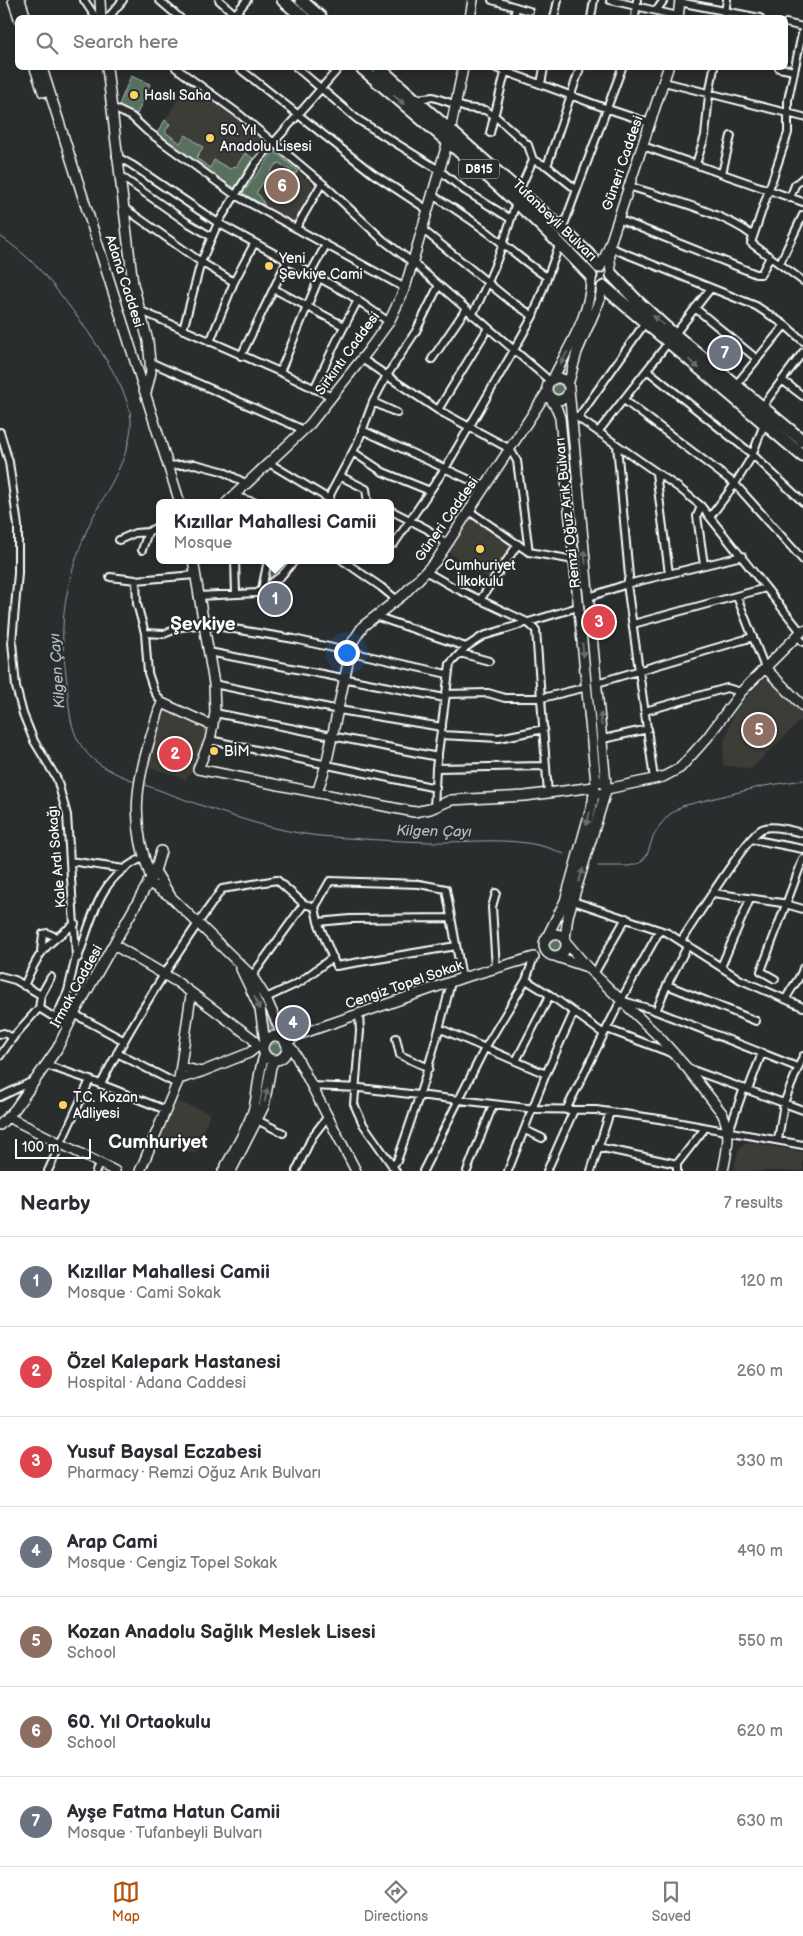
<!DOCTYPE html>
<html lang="en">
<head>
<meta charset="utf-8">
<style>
	:root { --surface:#fff; --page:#f7f7f7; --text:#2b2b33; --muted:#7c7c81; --line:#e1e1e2; --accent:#b45309 }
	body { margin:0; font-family:"Balsamiq Sans",sans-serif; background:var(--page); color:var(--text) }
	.scale { position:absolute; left:15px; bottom:12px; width:76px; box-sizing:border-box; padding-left:5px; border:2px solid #fff; border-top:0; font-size:14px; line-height:18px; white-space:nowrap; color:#fff; -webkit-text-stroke:4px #2a2d2e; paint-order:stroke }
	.you { position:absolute; left:346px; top:652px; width:18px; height:18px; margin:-12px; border:4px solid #fff; border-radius:50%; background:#1a73e8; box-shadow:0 0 0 8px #1a73e833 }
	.badge { display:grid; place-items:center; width:32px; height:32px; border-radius:50%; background:var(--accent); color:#fff; font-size:16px; font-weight:700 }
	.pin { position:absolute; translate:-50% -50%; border:2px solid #fff; box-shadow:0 1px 5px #0006 }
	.popup { position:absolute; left:156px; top:499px; width:238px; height:65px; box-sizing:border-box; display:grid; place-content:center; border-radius:8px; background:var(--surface); filter:drop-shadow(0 1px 4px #0005); font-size:16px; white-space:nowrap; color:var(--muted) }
	.popup b { font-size:19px; color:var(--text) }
	.popup::after { content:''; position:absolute; left:50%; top:100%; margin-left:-10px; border:10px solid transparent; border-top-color:var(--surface) }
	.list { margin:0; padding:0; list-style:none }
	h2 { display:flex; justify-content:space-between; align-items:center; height:65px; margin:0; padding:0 20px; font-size:21px }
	h2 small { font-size:16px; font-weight:400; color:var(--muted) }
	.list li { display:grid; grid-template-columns:32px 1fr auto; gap:15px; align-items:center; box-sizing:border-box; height:90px; padding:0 20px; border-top:1px solid var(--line) }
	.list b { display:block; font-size:19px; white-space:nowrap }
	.list p { margin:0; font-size:16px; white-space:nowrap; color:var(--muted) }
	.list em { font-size:16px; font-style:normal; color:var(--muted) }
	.icon { flex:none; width:28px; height:28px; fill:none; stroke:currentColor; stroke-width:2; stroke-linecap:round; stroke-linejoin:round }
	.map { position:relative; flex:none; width:803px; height:1171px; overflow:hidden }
	.search { position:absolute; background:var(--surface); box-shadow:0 2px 12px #0003; left:15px; right:15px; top:15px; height:55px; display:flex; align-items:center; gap:12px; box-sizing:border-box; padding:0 18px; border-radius:8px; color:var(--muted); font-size:19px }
	.sheet { height:695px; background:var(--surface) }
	nav { display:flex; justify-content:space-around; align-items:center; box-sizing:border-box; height:70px; border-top:1px solid var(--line); background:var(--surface); font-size:14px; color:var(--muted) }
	nav a { display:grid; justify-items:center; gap:2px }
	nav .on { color:var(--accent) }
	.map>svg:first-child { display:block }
	.built { fill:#3c3c38 }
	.green { fill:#58715e; stroke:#acb8ae }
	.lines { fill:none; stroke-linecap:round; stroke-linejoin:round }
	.stream { stroke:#94a6a9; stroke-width:1 }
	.street-casing { stroke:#fff; stroke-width:10 }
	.secondary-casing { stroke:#fff; stroke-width:12 }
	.highway-casing { stroke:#fff; stroke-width:15 }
	.street { stroke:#2a2d2e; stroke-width:6 }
	.secondary { stroke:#2a2d2e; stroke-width:9 }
	.highway { stroke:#2a2d2e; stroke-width:11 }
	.oneway { fill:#6a6c6d }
	.poi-dot { fill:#ffd166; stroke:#2a2d2e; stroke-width:2 }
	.labels { text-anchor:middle; stroke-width:4; stroke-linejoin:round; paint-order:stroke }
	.shield { fill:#2a2d2e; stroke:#bfc0c0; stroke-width:1 }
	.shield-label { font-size:12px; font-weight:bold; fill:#fff }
	.poi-label { font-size:14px; fill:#fff; stroke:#2a2d2e; text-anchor:start }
	.street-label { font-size:14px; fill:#fff; stroke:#2a2d2e }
	.water-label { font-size:15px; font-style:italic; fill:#aebcbe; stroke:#2a2d2e }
	.district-label { font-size:19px; font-weight:bold; fill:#fff; stroke:#2a2d2e }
</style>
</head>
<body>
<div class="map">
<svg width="803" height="1171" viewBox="0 0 803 1171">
	<rect width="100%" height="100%" fill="#2a2d2e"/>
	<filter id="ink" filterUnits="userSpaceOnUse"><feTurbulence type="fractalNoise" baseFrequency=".02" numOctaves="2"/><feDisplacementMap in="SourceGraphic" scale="10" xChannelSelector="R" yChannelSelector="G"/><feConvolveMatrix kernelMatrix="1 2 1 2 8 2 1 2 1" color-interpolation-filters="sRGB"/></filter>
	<g filter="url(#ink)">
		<path class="built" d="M189,82l4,2 72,58 -30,46 -79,-53z
			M274,151l43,37 -22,35 -52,-30z
			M471,516l42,29 -22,35 -43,-28z
			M769,677l34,37v4l-52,51 -28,-4 1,-22 9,-28 7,-11 25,-26z
			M164,711l43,17 -2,15 -12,27 -8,9 -39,-13z
			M174,1100l36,13 -15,41 -36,-14z
			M748,1142l55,10v19h-69l3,-17 5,-9z"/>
		<path class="green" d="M131,76l19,8 -13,30 -19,-7z
			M165,120l5,4 -5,8 15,11 6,-8 17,12 -7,11 14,10 4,-8 16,9 3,-3 3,1 9,-14 9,6 -19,29 -27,-16 -52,-37z
			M274,151l24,20 -2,3 -17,-11 -4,2 -19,28 4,3 5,10 -22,-13z
			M595,286l6,4 -35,86 -4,-2 29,-66z
			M552.5 390a5.5 5.5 0 1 1 11 0a5.5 5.5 0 1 1-11 0Z
			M565,420h3l34,355 -3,1z
			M270,560h21l-5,8 -21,17z
			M549 946a6 6 0 1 1 12 0a6 6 0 1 1-12 0Z
			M249,977l30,57 -10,1 -3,-21z
			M270,1043l10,1 2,2 -1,5 -5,4 -8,-1 -2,-5z"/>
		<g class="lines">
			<path class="stream" d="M0,236c14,10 28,21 40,34 26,29 90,113 91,150 1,40 -30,76 -45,112 -12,29 -22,63 -23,95 -1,19 2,37 4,56 2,23 2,46 16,65 12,18 34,26 53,34
				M142,784c56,20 120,46 178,52 37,3 74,5 110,6 44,1 93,-8 134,12
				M598,866h31l11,-3 7,-8 6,-18 7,-12 9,-10 13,-9 82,-20 39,-6"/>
			<defs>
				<path id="street" d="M84,0l12,18
					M159,0l21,18
					M219,0l20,18
					M492,0l37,11
					M610,0l68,16
					M679,2l81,16
					M656,11l8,-11
					M108,18l15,-18
					M232,18l15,-18
					M514,18l2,-11
					M554,18l4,-18
					M591,18l3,-18
					M635,18l2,-18
					M724,18l3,-18
					M786,23l17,4
					M803,29l-15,71v33l-37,110 52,38
					M176,68l63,46 83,69 61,57 29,22 138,119
					M239,68l133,105 56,37
					M297,68l60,51 82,51 25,20 47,29
					M496,68l112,41 42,14
					M779,68l15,3
					M664,82l139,35
					M541,84l3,-16
					M415,99l18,-2 33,11 19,2 10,6 33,29 5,15 14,6 30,24
					M111,107l21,10 15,14 88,64 170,93
					M490,133l16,-64
					M643,146l160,56
					M116,156l16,9 86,58 129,70 42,29
					M696,164l9,-28 4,-41 5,-27
					M547,166l33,-98
					M722,173l9,-37
					M119,175l66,46 27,16
					M629,186c36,12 93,26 123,49
					M519,191l14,-31
					M432,195c25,15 49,31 71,49 15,11 28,23 44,33
					M790,198l5,-13 8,-7
					M123,207l78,55 33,20
					M618,219l138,55h5l9,-17
					M296,228l26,-45
					M422,229l87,71 24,16
					M562,230l60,-162
					M609,247l147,59 29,19 18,16
					M780,263l23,-48
					M310,274l16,-29
					M274,289l70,37
					M695,308l62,51
					M139,310l141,62 52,25
					M472,315c19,-35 33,-74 44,-113
					M183,330l18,-68 17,-39 37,-59 84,-96
					M675,334l36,-46
					M210,342l24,-60 20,-38
					M241,356l46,-95
					M362,359l76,51 72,39 7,12 12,91
					M432,359l34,-50
					M150,362l154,68
					M647,370l105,84 51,48
					M280,372l39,-94
					M782,380l21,16
					M736,385l49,-60
					M314,389l22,-47 22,-42
					M624,400l111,84 68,76
					M373,402l24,11
					M762,407l41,-55
					M438,410l50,-82
					M571,413l108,75 22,18 100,126
					M578,418l67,-95
					M362,430l123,57
					M0,432l9,30 9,64v47l-6,69 4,45 7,27 11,27 23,38 10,36 9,141 -8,35 -12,27
					M598,432l70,-89
					M617,445l12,131 -2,8 27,195
					M353,452l30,20 47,19
					M269,463l60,36
					M167,466l28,-2 27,7 25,13
					M656,473l13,101
					M340,476l26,13 2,14
					M233,496l24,7
					M328,503l3,-10 27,-51 15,-40 13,-25 30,-46 23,-46
					M701,506l-4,10 7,49
					M390,510l37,19 20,16
					M469,511l60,41 45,8
					M710,517l25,-33 16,-26 13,-34
					M119,540l16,-7 13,-1
					M390,545l4,-1 52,-77 68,-117 19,-34 27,-73
					M142,550l6,-18 12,-7
					M235,560l1,34
					M342,560l39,27 16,13
					M427,572l26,15 74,35 9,8 12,164
					M110,577l26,3 59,-5
					M136,580l1,24 8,29 3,40 6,18 8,12
					M262,589l6,-29
					M198,596l59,-3 24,-17 14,-16
					M589,597l38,-13 115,-28
					M737,597l28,71
					M480,600l38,-56
					M375,616l91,31
					M633,624l133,-36
					M145,633l19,1 17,-7 23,-3 90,15 153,35
					M797,636l6,6
					M209,652l236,46
					M460,653l29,8
					M597,683l156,-46
					M214,684l125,26 103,17
					M445,694l43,-1 17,5h37l45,-11
					M645,711l82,-23 14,4
					M215,713l223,44
					M441,735l58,3 45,-9
					M603,739l45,-10
					M210,740l226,48
					M436,768l110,-2
					M434,808l2,-40 14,-104 16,-17 17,-11 95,-29
					M751,839l52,10
					M70,861l54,8
					M713,893l69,10 21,6
					M573,901l95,32 73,47 62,27
					M318,922l32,-3 101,-1
					M681,941c13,-19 66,-105 81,-112 11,-5 29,2 41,4
					M456,946l-120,20 -18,-44 -3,-15 15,-26 89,3 27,5 16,89
					M41,951l2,-17 4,-1 9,4
					M78,958c15,-41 20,-81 65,-100
					M721,967l29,-68
					M496,968l-4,-61 4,-14
					M594,974l32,-56
					M0,976l15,4 26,15
					M252,976l52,-72
					M775,979l-14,-8 42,-112
					M526,980l24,15 54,39
					M667,985l89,36
					M24,986c14,-33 21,-42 51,-62
					M266,998l34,-16 33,-25
					M786,999c5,-12 14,-19 17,-31
					M623,1001l28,8 146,58
					M39,1008l29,18
					M656,1011l11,-26 21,-40
					M74,1014l49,26
					M359,1014l1,17 -6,73 9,20 33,47
					M441,1029l105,45
					M607,1029l67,25
					M0,1034l4,-1 9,5
					M396,1038l4,17 29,13
					M117,1053l60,31
					M0,1056l14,-20 25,-28 2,-13 10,-18
					M516,1061l34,-66
					M46,1065l44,15 76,30
					M687,1068l116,42
					M101,1084c34,-68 77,-133 121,-195l55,-9 27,24 11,3
					M311,1086l49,2 175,21 61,1 63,9 144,26
					M748,1090l14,-37
					M0,1097l35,-17
					M566,1110l55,-110 39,-70
					M257,1120l26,13
					M525,1130l17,8
					M729,1131l15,-43
					M778,1140l6,-37 19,-47
					M598,1147l79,17
					M392,1166l5,-5c21,-59 40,-118 54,-179
					M48,1171l42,-91
					M96,1171l4,-8
					M296,1171l16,-34 16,-21
					M423,1171l62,-123 41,-68 8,-23
					M467,1171l26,-66
					M508,1171l38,-97 28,-62
					M547,1171l27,-61
					M591,1171l19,-59
					M677,1171v-7l28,-36"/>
				<path id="secondary" d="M13,0l6,18
					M20,0l6,18
					M100,0l1,18
					M470,18l3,-18
					M678,18l2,-18
					M35,68l8,24
					M42,68l138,435
					M107,68l26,216 15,57 3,31 -5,21
					M609,247l2,26
					M601,266l8,-19 59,-179
					M547 389a11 11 0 1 1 22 0a11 11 0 1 1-22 0Z
					M553,379c15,-32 37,-63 38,-99
					M568,385l9,-33 23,-53 2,-12
					M569,389l37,396
					M548,395l9,14 3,9 36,365
					M226,503l84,-79 58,-73 21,-29 16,-34 43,-147 15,-73
					M193,560l21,124 1,29 -5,27 -12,29 216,43 16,-3 21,-9 74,-4 69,-9
					M765,668l38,38
					M607,789l56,-12 17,-9 27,-30 34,-46 62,-62
					M317,793l9,-28 24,-112 2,-10 11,-17 40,-31 33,-34 111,-169
					M151,878c-25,-66 -12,-104 8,-168l3,-7 51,23
					M148,882l23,15 -16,-26
					M171,897l81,79 14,22 18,41
					M544 945a11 11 0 1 1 22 0a11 11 0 1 1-22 0Z
					M547,937l18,-36 28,-100 2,-16 4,-4 7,4 1,4 -5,5h-4l-3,-3
					M565,939l3,-23 38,-125
					M114,945l63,37 75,56 6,8
					M557,957l30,10 -21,-25
					M587,967l73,71 27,30 35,45c10,19 5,38 1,58
					M241,969l19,40 5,33
					M263 1048a12 12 0 1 1 24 0a12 12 0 1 1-24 0Z
					M286,1042l12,-7 164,-57 72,-21
					M287,1044l6,6 63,121
					M201,1072l48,-19 9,-7h4
					M179,1079l22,-7 -19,-5
					M8,1117l107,54
					M0,1125l15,-16 42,-60 17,-35 81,-143 6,-20
					M140,1171l39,-92 12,-84
					M223,1171c10,-19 23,-39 30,-60 6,-19 4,-39 12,-57
					M231,1171l33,-65 7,-39 3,-7"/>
				<path id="highway" d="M283,0l21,18
					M301,0l20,18
					M362,68c78,67 159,133 229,208
					M379,68l177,156 32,30 11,13
					M612,275l25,26 27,25 139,115
					M604,287l199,169"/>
			</defs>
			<use href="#street" class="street-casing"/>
			<use href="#secondary" class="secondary-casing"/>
			<use href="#highway" class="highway-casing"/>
			<use href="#street" class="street"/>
			<use href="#secondary" class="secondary"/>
			<use href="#highway" class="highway"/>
		</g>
		<defs><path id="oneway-solid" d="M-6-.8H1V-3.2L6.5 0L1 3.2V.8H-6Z" transform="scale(1.25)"/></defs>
		<g class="oneway">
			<use href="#oneway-solid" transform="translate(399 100) rotate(41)"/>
			<use href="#oneway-solid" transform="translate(658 320) rotate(-139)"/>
			<use href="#oneway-solid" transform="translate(564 358) rotate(118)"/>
			<use href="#oneway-solid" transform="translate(694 364) rotate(40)"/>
			<use href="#oneway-solid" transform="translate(585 557) rotate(-96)"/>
			<use href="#oneway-solid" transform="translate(583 650) rotate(84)"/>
			<use href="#oneway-solid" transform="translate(601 719) rotate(-95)"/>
			<use href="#oneway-solid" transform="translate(588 819) rotate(105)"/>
			<use href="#oneway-solid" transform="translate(581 875) rotate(-73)"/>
			<use href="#oneway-solid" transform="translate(257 1003) rotate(67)"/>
			<use href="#oneway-solid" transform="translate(266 1095) rotate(-79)"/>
		</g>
	</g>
	<g class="poi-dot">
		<circle cx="134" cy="95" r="5"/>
		<circle cx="210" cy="138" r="5"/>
		<circle cx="269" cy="266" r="5"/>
		<circle cx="480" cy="549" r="5"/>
		<circle cx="214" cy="751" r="5"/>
		<circle cx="63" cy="1105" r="5"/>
	</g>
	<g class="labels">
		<rect class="shield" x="459" y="159.5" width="40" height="19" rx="4"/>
		<g class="shield-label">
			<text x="479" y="173">D815</text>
		</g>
		<g class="poi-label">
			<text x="144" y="100">Haslı Saha</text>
			<text x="220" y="135">50. Yıl<tspan x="220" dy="16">Anadolu Lisesi</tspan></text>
			<text x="279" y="263">Yeni<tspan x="279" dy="16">Şevkiye Cami</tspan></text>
			<text x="480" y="570" text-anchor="middle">Cumhuriyet<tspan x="480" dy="16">İlkokulu</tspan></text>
			<text x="224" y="756">BİM</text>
			<text x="73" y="1102">T.C. Kozan<tspan x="73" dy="16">Adliyesi</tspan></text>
		</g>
		<g class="street-label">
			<text transform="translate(622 163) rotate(-71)" y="5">Güneri Caddesi</text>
			<text transform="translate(555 220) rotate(44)" y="5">Tufanbeyli Bulvarı</text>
			<text transform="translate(125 281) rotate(72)" y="5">Adana Caddesi</text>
			<text transform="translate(347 353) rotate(-54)" y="5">Sırkıntı Caddesi</text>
			<text transform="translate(567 513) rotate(-96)" y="5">Remzi Oğuz Arık Bulvarı</text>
			<text transform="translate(446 519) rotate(-55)" y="5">Güneri Caddesi</text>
			<text transform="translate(56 857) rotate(-95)" y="5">Kale Ardı Sokağı</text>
			<text transform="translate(404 984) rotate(-19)" y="5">Cengiz Topel Sokak</text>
			<text transform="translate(76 986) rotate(-61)" y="5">Irmak Caddesi</text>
		</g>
		<g class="water-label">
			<text transform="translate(57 671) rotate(-94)" y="5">Kilgen Çayı</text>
			<text transform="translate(434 831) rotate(1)" y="5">Kilgen Çayı</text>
		</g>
		<g class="district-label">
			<text x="203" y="630">Şevkiye</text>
			<text x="158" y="1148">Cumhuriyet</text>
		</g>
	</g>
</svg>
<div class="scale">100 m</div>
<div class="you"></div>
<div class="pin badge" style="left:275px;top:599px;background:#6b7280">1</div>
<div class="popup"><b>Kızıllar Mahallesi Camii</b>Mosque</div>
<div class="pin badge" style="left:175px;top:754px;background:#e0444e">2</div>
<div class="pin badge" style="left:599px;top:622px;background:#e0444e">3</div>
<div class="pin badge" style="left:293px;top:1023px;background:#6b7280">4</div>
<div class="pin badge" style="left:759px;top:730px;background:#8d6e63">5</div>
<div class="pin badge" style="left:282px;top:186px;background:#8d6e63">6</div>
<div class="pin badge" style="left:725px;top:353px;background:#6b7280">7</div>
<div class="search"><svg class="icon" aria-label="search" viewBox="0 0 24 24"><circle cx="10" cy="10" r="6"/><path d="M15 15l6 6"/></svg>Search here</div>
</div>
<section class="sheet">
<h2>Nearby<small>7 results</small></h2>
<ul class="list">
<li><span class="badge" style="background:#6b7280">1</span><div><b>Kızıllar Mahallesi Camii</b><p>Mosque · Cami Sokak</p></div><em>120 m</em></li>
<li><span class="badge" style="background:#e0444e">2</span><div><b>Özel Kalepark Hastanesi</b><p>Hospital · Adana Caddesi</p></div><em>260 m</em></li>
<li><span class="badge" style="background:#e0444e">3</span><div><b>Yusuf Baysal Eczabesi</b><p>Pharmacy · Remzi Oğuz Arık Bulvarı</p></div><em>330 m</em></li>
<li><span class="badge" style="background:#6b7280">4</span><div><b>Arap Cami</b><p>Mosque · Cengiz Topel Sokak</p></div><em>490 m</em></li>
<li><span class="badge" style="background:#8d6e63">5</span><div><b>Kozan Anadolu Sağlık Meslek Lisesi</b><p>School</p></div><em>550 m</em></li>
<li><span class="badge" style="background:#8d6e63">6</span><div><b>60. Yıl Ortaokulu</b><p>School</p></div><em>620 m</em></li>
<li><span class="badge" style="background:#6b7280">7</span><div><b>Ayşe Fatma Hatun Camii</b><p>Mosque · Tufanbeyli Bulvarı</p></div><em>630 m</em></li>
</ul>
</section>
<nav>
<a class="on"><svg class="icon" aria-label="map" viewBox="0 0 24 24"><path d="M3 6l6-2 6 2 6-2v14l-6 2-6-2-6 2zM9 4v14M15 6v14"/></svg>Map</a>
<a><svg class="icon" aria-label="directions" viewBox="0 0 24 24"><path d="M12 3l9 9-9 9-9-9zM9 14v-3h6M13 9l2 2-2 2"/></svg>Directions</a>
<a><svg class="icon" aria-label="saved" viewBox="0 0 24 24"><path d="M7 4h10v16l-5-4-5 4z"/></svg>Saved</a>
</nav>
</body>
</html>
